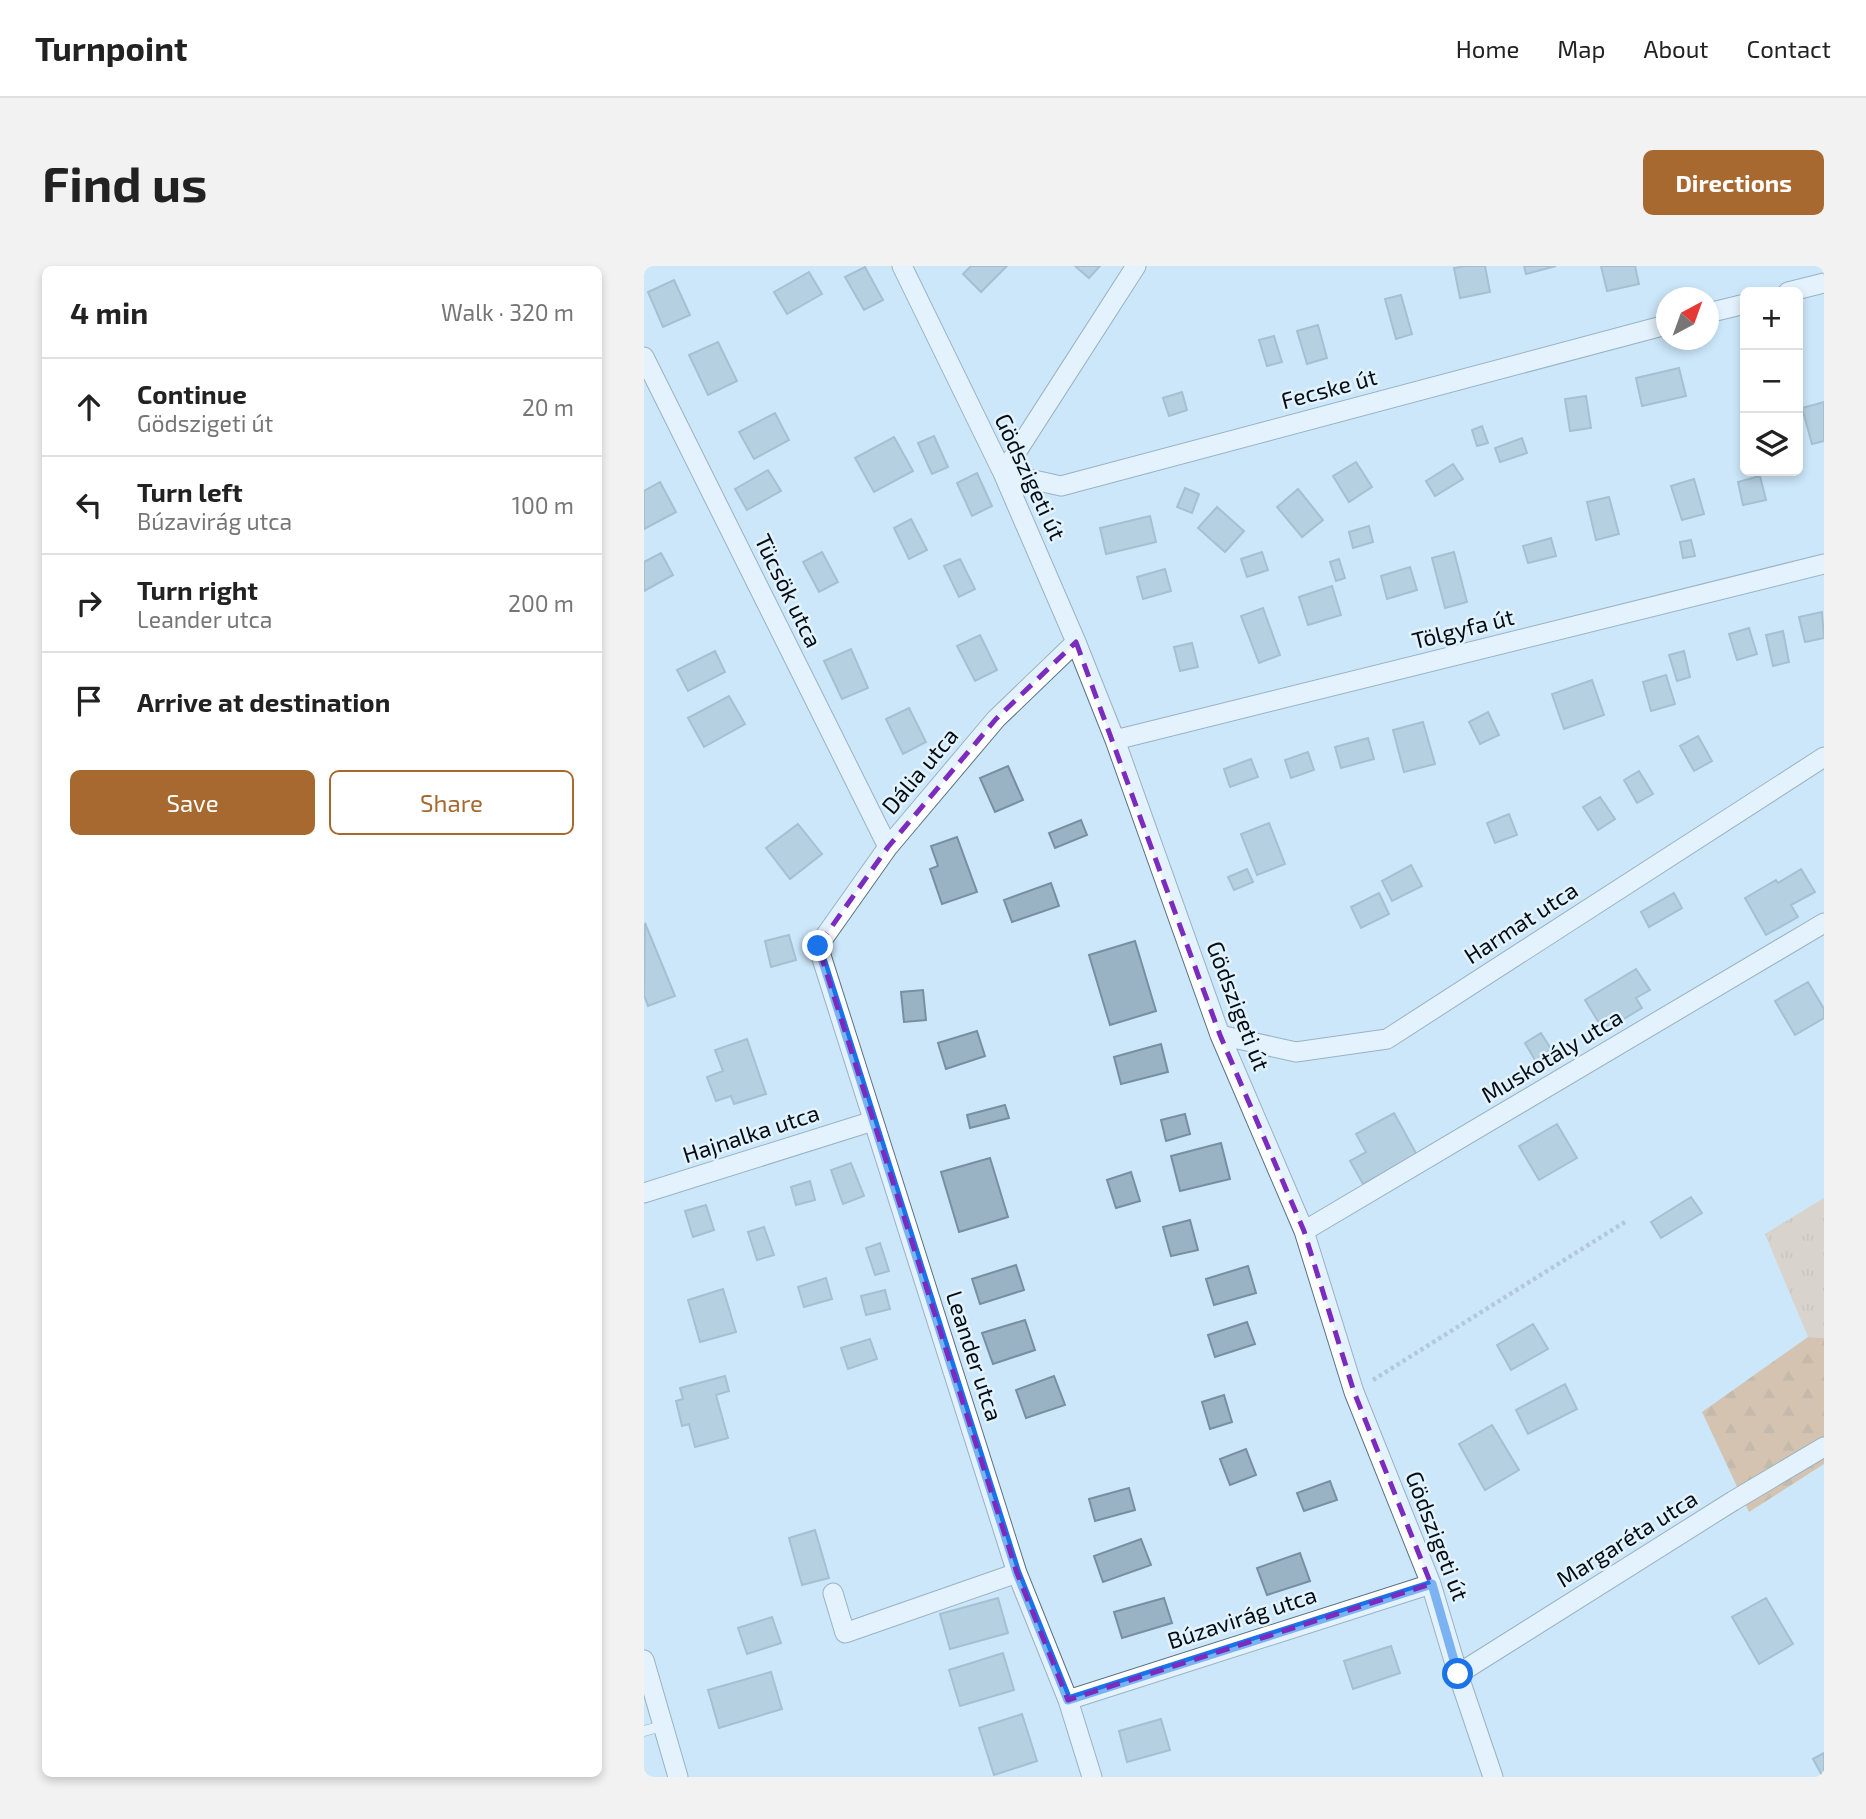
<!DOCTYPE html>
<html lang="en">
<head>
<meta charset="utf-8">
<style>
	:root { --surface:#fff; --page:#f2f2f2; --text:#222; --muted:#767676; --line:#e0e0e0; --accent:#a7692f }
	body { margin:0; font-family:"Exo 2",sans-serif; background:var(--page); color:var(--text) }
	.controls { position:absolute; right:21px; top:21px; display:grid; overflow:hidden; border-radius:10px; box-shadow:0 4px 10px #0003 }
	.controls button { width:63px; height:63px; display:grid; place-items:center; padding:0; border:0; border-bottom:2px solid var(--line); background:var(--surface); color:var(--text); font:35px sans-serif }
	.compass { position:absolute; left:1012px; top:21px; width:63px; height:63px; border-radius:50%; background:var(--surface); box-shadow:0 4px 10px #0003; rotate:41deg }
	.stop { position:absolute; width:21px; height:21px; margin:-16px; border:5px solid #1a73e8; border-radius:50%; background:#fff }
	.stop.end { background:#1a73e8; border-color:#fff; box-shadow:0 2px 7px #0008 }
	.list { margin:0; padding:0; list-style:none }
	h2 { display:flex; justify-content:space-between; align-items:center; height:91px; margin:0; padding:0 28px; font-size:30px }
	h2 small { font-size:23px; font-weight:400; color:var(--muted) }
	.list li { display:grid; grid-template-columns:46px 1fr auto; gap:21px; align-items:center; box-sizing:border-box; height:98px; padding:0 28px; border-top:2px solid var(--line) }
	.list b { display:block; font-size:26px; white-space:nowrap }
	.list p { margin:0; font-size:23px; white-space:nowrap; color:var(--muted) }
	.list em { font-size:23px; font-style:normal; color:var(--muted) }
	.actions { display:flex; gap:14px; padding:21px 28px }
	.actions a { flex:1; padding:16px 0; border:2px solid var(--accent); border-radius:10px; text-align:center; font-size:24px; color:var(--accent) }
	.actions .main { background:var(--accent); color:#fff }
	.icon { flex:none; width:38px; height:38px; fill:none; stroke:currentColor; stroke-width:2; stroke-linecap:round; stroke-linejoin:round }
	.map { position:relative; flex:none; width:1180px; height:1511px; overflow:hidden; border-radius:10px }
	header { display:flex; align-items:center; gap:42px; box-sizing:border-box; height:98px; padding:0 35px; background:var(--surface); border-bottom:2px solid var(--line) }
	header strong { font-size:33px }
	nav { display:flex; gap:38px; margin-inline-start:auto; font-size:24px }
	.intro { display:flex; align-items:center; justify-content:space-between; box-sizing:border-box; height:168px; padding:0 42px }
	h1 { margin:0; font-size:49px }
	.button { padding:18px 32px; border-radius:10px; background:var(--accent); color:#fff; font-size:24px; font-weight:700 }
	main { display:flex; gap:42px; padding:0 42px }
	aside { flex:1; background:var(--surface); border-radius:10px; box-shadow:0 4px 10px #0003 }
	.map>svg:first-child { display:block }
	.grass { fill:url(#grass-tufts) }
	.forest { fill:url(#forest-firs) }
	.building { fill:#99b3c4; stroke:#7790a1; stroke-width:2 }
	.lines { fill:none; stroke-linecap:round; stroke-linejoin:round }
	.lane-casing { stroke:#5a7282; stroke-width:11 }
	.street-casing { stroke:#5a7282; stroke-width:21 }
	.path { stroke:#90a5b4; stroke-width:4.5; stroke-dasharray:3.5 3.5; stroke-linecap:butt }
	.lane { stroke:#fff; stroke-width:10 }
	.street { stroke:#fff; stroke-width:19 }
	.route { stroke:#1a73e8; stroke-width:9 }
	.marked { fill:none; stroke:#7b2cbf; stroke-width:5; stroke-dasharray:14 9; stroke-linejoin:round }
	.labels { text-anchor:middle; stroke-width:5; stroke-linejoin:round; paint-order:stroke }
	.street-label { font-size:23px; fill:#050d13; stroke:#e2f3fe }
</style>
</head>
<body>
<header>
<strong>Turnpoint</strong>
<nav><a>Home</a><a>Map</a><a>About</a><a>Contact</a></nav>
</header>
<div class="intro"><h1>Find us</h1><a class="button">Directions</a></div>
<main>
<aside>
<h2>4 min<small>Walk · 320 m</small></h2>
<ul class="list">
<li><svg class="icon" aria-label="ahead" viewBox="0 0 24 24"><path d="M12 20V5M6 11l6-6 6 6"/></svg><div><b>Continue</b><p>Gödszigeti út</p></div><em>20 m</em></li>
<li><svg class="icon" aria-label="left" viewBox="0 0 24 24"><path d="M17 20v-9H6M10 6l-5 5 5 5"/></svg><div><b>Turn left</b><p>Búzavirág utca</p></div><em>100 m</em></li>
<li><svg class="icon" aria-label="right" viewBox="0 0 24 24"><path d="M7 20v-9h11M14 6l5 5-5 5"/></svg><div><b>Turn right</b><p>Leander utca</p></div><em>200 m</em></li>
<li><svg class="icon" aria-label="arrive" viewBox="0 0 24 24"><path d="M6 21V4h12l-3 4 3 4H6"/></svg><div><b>Arrive at destination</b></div></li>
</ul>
<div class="actions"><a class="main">Save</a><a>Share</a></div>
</aside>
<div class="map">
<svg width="1180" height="1511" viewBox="0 0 1180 1511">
	<defs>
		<pattern id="grass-tufts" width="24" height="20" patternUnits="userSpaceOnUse" patternTransform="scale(1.75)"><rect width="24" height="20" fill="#e8bb97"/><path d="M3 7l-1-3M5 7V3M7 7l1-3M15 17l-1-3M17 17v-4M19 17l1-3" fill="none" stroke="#c6a081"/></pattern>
		<pattern id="forest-firs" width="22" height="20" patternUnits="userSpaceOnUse" patternTransform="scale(1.75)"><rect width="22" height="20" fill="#de985a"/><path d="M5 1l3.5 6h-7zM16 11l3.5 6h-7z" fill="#bd824d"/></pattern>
	</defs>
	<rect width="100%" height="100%" fill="#cce7fa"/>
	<path class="grass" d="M1180,932v140l-16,-1 -43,-103z"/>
	<path class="forest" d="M1164,1071l16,1v126l-75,48 -47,-100z"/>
	<path class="building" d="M327,0h36l-26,26 -18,-18z
		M431,0h25l-11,12z
		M822,0h19l5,26 -30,6 -6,-30z
		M880,0h32l-30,8z
		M957,0h34l4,18 -32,7z
		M221,1l18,33 -19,10 -19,-33z
		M165,6l13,22 -35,20 -13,-22z
		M30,14l16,35 -27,12 -15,-35z
		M757,29l11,39 -16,5 -11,-40z
		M674,59l9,33 -20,6 -10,-33z
		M630,70l8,26 -15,4 -8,-26z
		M74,76l19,39 -29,14 -19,-40z
		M1035,102l7,28 -44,10 -6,-28z
		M538,126l5,18 -18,6 -6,-18z
		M942,130l5,32 -21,3 -5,-32z
		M1180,136v39l-12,3 -10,-36z
		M131,147l14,27 -35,19 -15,-27z
		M838,160l6,17 -11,3 -5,-16z
		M290,170l14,31 -16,7 -14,-31z
		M250,171l19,34 -39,21 -19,-34z
		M878,172l5,15 -27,9 -5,-14z
		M712,196l16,25 -23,15 -16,-26z
		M809,198l10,15 -28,17 -9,-15z
		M124,204l13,21 -34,19 -12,-21z
		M333,207l15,33 -20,10 -15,-33z
		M1116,210l6,24 -23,5 -5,-23z
		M1050,213l10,35 -22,6 -11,-34z
		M16,216l16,30 -32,17v-38z
		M541,222l14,6 -7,19 -15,-6z
		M654,223l25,31 -21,17 -25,-30z
		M965,231l10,37 -23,6 -9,-38z
		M573,241l27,24 -19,21 -27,-24z
		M506,250l6,26 -50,12 -6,-26z
		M267,253l16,31 -18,9 -15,-31z
		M725,260l4,16 -20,6 -4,-16z
		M907,272l5,18 -28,7 -5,-17z
		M1047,274l4,16 -12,2 -3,-16z
		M178,286l16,30 -19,10 -16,-30z
		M618,286l6,18 -21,7 -6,-18z
		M810,286l13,50 -22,6 -13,-50z
		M17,287l12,22 -29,16v-29z
		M316,293l15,30 -16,8 -15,-31z
		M695,293l6,19 -9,3 -6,-19z
		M766,301l7,23 -30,9 -6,-23z
		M521,303l6,22 -28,8 -6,-22z
		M688,320l9,29 -33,10 -9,-28z
		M619,342l17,47 -21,8 -18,-47z
		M1178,346l2,26 -19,4 -6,-25z
		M1105,362l8,26 -20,6 -8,-26z
		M1139,365l6,31 -16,4 -7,-31z
		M336,369l17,35 -22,11 -18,-35z
		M548,377l6,24 -18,4 -6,-24z
		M207,383l17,39 -26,11 -18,-38z
		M71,385l10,21 -37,19 -11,-21z
		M1040,385l6,26 -13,4 -8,-26z
		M1022,409l9,29 -24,7 -8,-29z
		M948,414l12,35 -40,14 -12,-35z
		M85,430l16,28 -41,23 -16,-29z
		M265,442l17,34 -23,12 -17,-35z
		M844,446l11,23 -19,9 -11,-22z
		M779,456l12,42 -31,8 -11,-42z
		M1054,470l14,25 -18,10 -14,-25z
		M724,472l6,21 -33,9 -6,-21z
		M664,486l6,18 -23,8 -6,-18z
		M607,493l7,18 -28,10 -6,-18z
		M364,500l15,34 -28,12 -15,-34z
		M995,505l14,23 -16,9 -13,-23z
		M956,531l15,22 -17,11 -15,-23z
		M865,548l8,21 -22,8 -8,-20z
		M437,554l6,15 -32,13 -6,-15z
		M625,557l16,41 -28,11 -16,-41z
		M154,558l24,30 -32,25 -24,-31z
		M313,571l20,55 -35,12 -12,-35 8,-3 -7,-20z
		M767,599l11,21 -30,15 -10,-20z
		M603,603l6,13 -19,8 -6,-13z
		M1157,603l14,23 -24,13 7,12 -32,18 -21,-37 31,-18 2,3z
		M407,617l8,23 -47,16 -8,-22z
		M735,627l10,21 -28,14 -10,-21z
		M1030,627l8,15 -33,19 -8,-15z
		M1,657l30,73 -27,10 -4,-11z
		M145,669l7,25 -25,7 -6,-26z
		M491,675l21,70 -46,14 -21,-70z
		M992,703l14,21 -14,8 6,10 -38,23 -19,-31z
		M1164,716l16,27v9l-29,17 -20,-34z
		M279,724l3,30 -22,2 -3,-30z
		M333,765l8,25 -39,13 -8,-26z
		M897,767l15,24 -17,10 -14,-24z
		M103,773l19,55 -32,10 -3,-8 -15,5 -9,-24 16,-6 -8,-21z
		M517,778l7,28 -47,12 -7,-27z
		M361,839l4,13 -39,10 -3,-13z
		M750,847l23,42 -54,29 -13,-23 16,-9 -10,-18z
		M541,848l5,20 -24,7 -5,-21z
		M913,858l20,34 -38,22 -20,-34z
		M577,877l9,36 -50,12 -9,-35z
		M346,892l18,59 -49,15 -18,-60z
		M207,897l13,33 -21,8 -12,-34z
		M487,906l9,29 -24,7 -9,-28z
		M166,915l5,19 -19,5 -5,-18z
		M1047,931l11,16 -41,25 -10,-16z
		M62,939l8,25 -21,7 -8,-26z
		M546,954l8,30 -27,6 -8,-29z
		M120,961l10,28 -17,5 -9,-28z
		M236,977l9,28 -14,4 -9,-27z
		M372,999l8,25 -44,14 -8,-25z
		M604,1000l8,27 -42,12 -8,-26z
		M182,1012l6,21 -28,8 -6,-20z
		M79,1023l13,43 -36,10 -12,-42z
		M241,1024l5,19 -24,6 -5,-19z
		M381,1054l10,30 -42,14 -11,-31z
		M603,1056l8,22 -40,13 -7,-22z
		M889,1058l15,25 -37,21 -14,-25z
		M226,1073l7,20 -29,10 -7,-21z
		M81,1110l4,15 -13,4 12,43 -33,9 -6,-23 -7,2 -6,-25 7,-2 -3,-11z
		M410,1110l11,29 -39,13 -10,-28z
		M921,1118l12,25 -49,25 -12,-24z
		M580,1129l8,27 -22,7 -8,-27z
		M848,1159l27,45 -34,20 -26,-46z
		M602,1183l10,26 -26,10 -10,-26z
		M686,1215l7,19 -33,11 -7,-18z
		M485,1222l6,22 -40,11 -6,-22z
		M171,1264l14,48 -27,7 -13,-47z
		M497,1273l10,26 -48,17 -9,-26z
		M656,1287l10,28 -43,14 -10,-27z
		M354,1332l10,35 -58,16 -10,-35z
		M520,1332l8,25 -50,15 -8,-26z
		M1122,1332l27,46 -34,20 -27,-47z
		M128,1351l9,26 -34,11 -9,-26z
		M747,1380l9,27 -47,16 -9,-28z
		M359,1387l11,37 -54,16 -11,-36z
		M127,1406l11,37 -63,19 -11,-38z
		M378,1448l15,47 -43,14 -15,-47z
		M517,1453l9,31 -43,12 -8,-31z
		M1180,1487v24h-1l-10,-18z"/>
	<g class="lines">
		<defs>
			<path id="lane" d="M0,1465l19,-5"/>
			<path id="street" d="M258,0l101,207 73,169 39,98 105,295 84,196 50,161 77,192 27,90 35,103
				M492,0l-133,207 58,13 605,-161
				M1144,26l36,-9
				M1064,47l37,-9
				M0,91l244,490
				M432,376l-80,77 -108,128 -70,99 199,627 51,127 24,77
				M471,474l709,-176
				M576,769l76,17 91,-13 437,-282
				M0,927l229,-72
				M660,965l520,-308
				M189,1327l12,40 172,-60
				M0,1394l34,117
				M814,1408l275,-173 91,-54
				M424,1434l363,-116"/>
		</defs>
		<use href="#lane" class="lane-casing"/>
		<use href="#street" class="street-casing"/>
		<path class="path" d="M729,1114l252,-158"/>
		<use href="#lane" class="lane"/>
		<use href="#street" class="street"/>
	</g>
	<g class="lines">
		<path class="route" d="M174,680l199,627 51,127 364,-116 26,90"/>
	</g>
	<path d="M0 0H1180V1511H0ZM432,376l144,393 84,196 50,161 77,192 -363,116 -51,-127 -199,-627 70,-99 108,-128z" fill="#cce7fa" fill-opacity=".55" fill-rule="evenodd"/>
	<path class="marked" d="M432,376l144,393 84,196 50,161 77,192 -363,116 -51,-127 -199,-627 70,-99 108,-128z"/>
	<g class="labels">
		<g class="street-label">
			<text transform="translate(685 123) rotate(-15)" y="8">Fecske út</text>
			<text transform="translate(386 211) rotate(65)" y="8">Gödszigeti út</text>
			<text transform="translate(144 325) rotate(64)" y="8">Tücsök utca</text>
			<text transform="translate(819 363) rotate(-14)" y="8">Tölgyfa út</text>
			<text transform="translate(276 505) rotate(-50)" y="8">Dália utca</text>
			<text transform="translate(877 657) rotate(-33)" y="8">Harmat utca</text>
			<text transform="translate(594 740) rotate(69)" y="8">Gödszigeti út</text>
			<text transform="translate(908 790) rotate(-31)" y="8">Muskotály utca</text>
			<text transform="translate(107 868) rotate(-18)" y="8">Hajnalka utca</text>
			<text transform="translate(330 1090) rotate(72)" y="8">Leander utca</text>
			<text transform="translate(793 1270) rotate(69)" y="8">Gödszigeti út</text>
			<text transform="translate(983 1273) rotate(-32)" y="8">Margaréta utca</text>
			<text transform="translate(598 1352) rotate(-18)" y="8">Búzavirág utca</text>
		</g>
	</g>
</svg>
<div class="controls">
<button>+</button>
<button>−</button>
<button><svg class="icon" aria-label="layers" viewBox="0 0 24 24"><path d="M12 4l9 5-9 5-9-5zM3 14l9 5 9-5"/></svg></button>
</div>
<svg class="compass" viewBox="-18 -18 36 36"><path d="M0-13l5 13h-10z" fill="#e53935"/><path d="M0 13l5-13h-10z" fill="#767676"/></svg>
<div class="stop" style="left:814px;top:1408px"></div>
<div class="stop end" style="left:174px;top:680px"></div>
</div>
</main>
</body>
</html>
